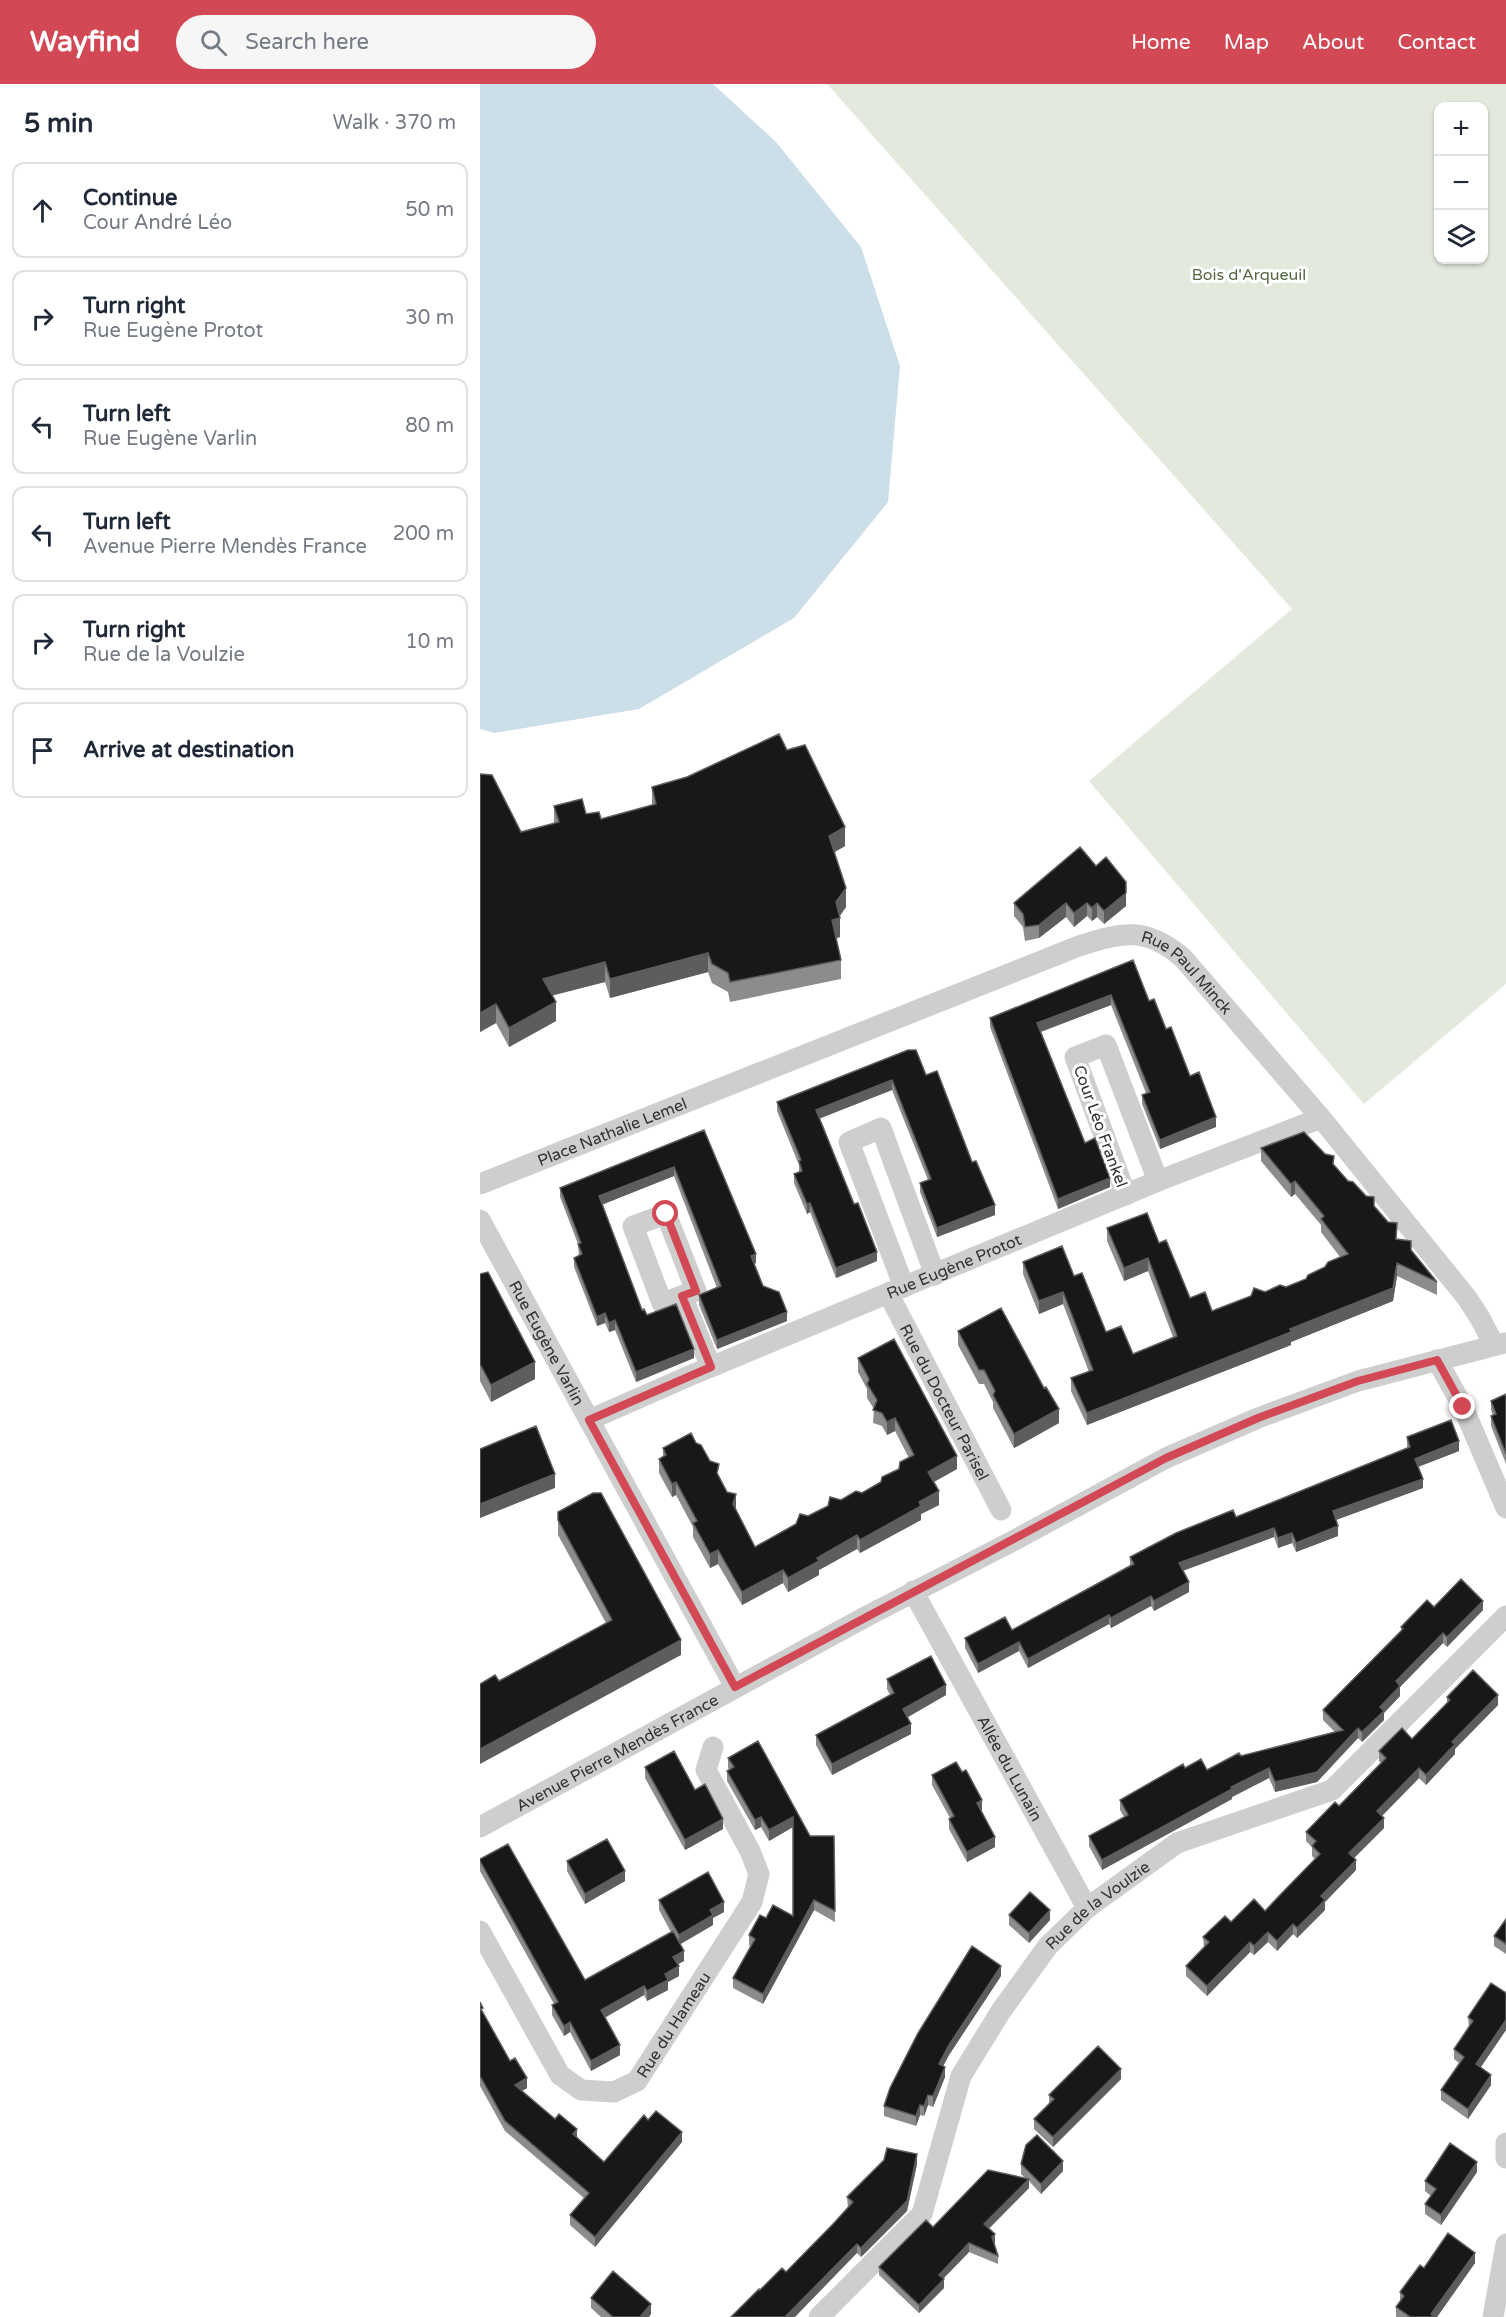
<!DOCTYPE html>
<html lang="en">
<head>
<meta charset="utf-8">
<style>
	:root { --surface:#fff; --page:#f6f6f7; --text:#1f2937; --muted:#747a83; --line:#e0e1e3; --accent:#d34855 }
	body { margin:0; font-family:"Varela Round",sans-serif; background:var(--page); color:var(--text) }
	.controls { position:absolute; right:18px; top:18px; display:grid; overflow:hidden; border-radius:12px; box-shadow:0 2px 4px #0004 }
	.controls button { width:54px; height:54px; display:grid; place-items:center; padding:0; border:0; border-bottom:2px solid var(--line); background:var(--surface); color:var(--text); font:30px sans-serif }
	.stop { position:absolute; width:18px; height:18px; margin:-14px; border:4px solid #d34855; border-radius:50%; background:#fff }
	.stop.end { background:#d34855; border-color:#fff; box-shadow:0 2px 6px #0008 }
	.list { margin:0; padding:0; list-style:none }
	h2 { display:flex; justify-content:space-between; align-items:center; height:78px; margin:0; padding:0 24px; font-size:26px }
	h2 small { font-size:20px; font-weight:400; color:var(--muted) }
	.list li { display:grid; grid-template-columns:39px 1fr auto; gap:18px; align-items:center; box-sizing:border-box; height:96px; margin:0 12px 12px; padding:0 12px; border:2px solid var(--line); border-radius:12px }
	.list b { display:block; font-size:22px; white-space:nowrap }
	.list p { margin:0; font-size:20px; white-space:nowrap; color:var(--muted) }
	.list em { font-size:20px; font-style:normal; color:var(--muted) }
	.icon { flex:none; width:33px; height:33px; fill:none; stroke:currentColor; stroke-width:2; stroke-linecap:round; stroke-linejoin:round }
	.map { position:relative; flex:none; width:1026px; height:2233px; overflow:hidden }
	header { display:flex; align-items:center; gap:36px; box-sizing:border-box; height:84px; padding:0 30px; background:var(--accent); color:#fff }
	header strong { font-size:28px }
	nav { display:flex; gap:33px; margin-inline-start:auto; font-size:21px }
	.search { width:420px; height:54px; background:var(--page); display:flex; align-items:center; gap:15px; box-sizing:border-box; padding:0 21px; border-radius:33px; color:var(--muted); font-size:22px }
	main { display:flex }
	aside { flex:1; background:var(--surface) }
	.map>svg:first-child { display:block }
	.green { fill:#e4e9de; fill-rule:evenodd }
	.water { fill:#ccdee7 }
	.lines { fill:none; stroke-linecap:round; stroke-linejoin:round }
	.minor { stroke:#cecece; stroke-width:21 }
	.wall { fill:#8c8c8c }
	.shaded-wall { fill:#5d5d5d }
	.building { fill:#181818; stroke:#5d5d5d; stroke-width:1.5 }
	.route { stroke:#d34855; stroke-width:8 }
	.labels { text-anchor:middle; stroke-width:6; stroke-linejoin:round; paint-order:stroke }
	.park-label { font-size:16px; fill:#556843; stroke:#fff }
	.street-label { font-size:16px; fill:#313131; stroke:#fff }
</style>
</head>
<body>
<header>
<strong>Wayfind</strong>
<div class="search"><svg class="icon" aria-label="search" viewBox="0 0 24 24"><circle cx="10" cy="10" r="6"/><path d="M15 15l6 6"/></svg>Search here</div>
<nav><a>Home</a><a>Map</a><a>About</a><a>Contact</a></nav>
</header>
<main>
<aside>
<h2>5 min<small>Walk · 370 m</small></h2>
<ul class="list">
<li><svg class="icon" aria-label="ahead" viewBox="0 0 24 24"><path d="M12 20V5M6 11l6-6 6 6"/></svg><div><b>Continue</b><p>Cour André Léo</p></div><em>50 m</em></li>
<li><svg class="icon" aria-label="right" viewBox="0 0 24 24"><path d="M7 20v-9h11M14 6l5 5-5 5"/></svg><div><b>Turn right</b><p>Rue Eugène Protot</p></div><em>30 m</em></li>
<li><svg class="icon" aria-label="left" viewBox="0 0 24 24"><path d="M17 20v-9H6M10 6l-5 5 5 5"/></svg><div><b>Turn left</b><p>Rue Eugène Varlin</p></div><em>80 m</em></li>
<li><svg class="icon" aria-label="left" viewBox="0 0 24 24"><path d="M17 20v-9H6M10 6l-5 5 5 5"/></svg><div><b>Turn left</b><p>Avenue Pierre Mendès France</p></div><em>200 m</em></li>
<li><svg class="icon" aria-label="right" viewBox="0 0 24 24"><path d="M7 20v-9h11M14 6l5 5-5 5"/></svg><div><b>Turn right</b><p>Rue de la Voulzie</p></div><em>10 m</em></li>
<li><svg class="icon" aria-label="arrive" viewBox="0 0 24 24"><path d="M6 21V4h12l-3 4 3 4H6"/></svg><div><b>Arrive at destination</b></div></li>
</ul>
</aside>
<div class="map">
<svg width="1026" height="2233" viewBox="0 0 1026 2233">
	<rect width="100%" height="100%" fill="#fff"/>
	<path class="green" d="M347,0h679v900l-142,120 -275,-323 203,-172zM1004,22v154h-46v-154z"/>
	<path class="water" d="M0,0h233l63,58 85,105 39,119 -12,136 -94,116 -155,91 -145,24 -14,-4z"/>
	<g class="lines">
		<g class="minor">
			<path id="s1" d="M0,1100l599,-238c43,-14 67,-20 104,12l138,160 146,180 13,20 14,27"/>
			<path d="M646,1111l-51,-138 31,-12 52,136"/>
			<path d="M186,1130l30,77 -34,12 -29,-77z"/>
			<path id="s2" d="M0,1136l255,467"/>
			<path d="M424,1203l-55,-145 32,-14 54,147"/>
			<path id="s3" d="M408,1209l113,217"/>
			<path d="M202,1212l29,71"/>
			<path d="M957,1276l26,47 43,101"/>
			<path id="s4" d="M109,1336l100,-44 469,-195 163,-63"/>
			<path id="s5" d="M433,1507l174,317"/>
			<path id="s6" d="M0,1743l389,-212 144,-74 153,-83 92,-40 100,-37 147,-38"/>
			<path id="s7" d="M0,1847l80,144 21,15 33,2 23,-11 115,-179 7,-28 -9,-23 -44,-81 7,-23"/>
			<path d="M1026,2059v15"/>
			<path id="s8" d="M339,2233l103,-103 39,-138 40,-65 47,-65 39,-38 90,-65 155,-53 174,-174"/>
			<path d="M1013,2233l13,-73"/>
		</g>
	</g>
	<path class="wall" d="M307,666l58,96 -10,6 11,55 -6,9v21l-4,1 5,22v19l-111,23 -2,-10 -16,-9 -4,-11 -98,26 -5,-16 -53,13 4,26 -47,26 -13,-24 -16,9 41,-200 33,-9v-17l47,13 51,-14v-18z
		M616,782l30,16v24l-22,18 -7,-7 -5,4 -5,-5 -13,11 -8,-10 -27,21 -14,3 -2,-14 -9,-11v-13z
		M653,876l16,41 17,28 24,47 26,51 -56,22 -18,-45v-9l4,-2 -35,-88 -70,27 44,111 25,44 -52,22 -68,-182v-9z
		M446,991l46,87 23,53 -58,22 -17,-45v-9l8,-3 -36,-90 -72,28 57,143 -41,17 -26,-66 -3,2 -13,-31v-9l5,-2v-7l-22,-54v-9z
		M224,1046l52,133 -2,1 9,22 24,35 -70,28 -18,-44v-10l18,-7 -43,-112 -72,28 40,106 52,48 -58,24 -21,-52 -6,2 -4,-9 -8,3 -23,-59v-9l5,-2 -1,-12 -18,-47v-9z
		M781,1064l73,17 14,16 26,25 22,33 15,11 26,32v13l-40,-19 -4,25 -102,41v3l-204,80 -16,-34v-13l18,-6 -26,-68 -24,10 -16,-40v-12l51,14 32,56 27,22 40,-17 -25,-66 -24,10 -17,-40v-13l52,15 31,55 22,13 53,-19 21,-5 20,-8 34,-22 -19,-25v-7l-26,-31 -4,3 -30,-36z
		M0,1190l55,105 -44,23 -11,-21z
		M478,1247l101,92 -45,25 -21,-40v-6l-9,-18h-5l-21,-39z
		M378,1274l99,111 -23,13 5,23 -18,9v6l-61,33 -3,-4 -38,21v5l-31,17 -5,-9 -41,22 -24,-41 -8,4 -17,-31v-10l-17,-32 -4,2 -13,-24v-14l4,-2v-9l33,-5 14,18 9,15 36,71 41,-23 12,-8 33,-16 21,-7 19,-11 18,-13 10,-11 -14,-27 -8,4 -5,-9 -9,-3 1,-14 -7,-11v-9l-9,-17z
		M1026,1310v70l-15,-38v-10h2l-2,-6v-9z
		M927,1353l52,14 -41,16 5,21 -87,32 2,16 -42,16 -4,-9 -14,5 -4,-11 -91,34 6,21 -35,19 -3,-5 -40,22 -2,-4 -81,44 -9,-17 -41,22 -13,-25v-10l47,-8 118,-65v-8l106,-40 171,-69z
		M78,1428l123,143 -182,26 107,-58 -48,-88z
		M954,1523l49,3 -36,37 -4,-4 -43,44v9l-16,17v7l-22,22 -4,-4 -41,44 -42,10 -6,-14 -37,19v2l-130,71 -13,-24v-10l35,-19 -4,-7v-10l65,-32 22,2 34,-14 94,-24 -12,-12v-10l78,-78v-5z
		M407,1595l59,16 -39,22 4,17 -79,41 -16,-30v-10l74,-40 -3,-6z
		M967,1613l51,8 -43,44v5l-29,31 -7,-7 -37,38 2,12 -30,30 2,12 -31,32v8l-28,28 -4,-4 -16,17 -9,-9 -14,13 -4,-3 -43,44 -21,-20v-10l18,-18 -1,-11 28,-15 34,-11 50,-52 -3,-3v-9l-6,-6v-9l33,-26 42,-43 -2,-2v-10l33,-12 35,-36z
		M248,1674l82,78h24l1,86 -21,-12 -51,94 -30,-16v-10l17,-32 -1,-1v-10l17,-17 27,-2v-89l-24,14 -8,-14 -6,3 -28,-49v-10l3,-1 -2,-2z
		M165,1683l50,23 28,39 -38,21 -40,-72z
		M452,1691l50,35 -1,1 14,36 -28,15 -18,-33v-10l1,-1 -18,-33z
		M0,1775l105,121 86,-48 -12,-22v-10l65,12 -11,6v7l-33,19 4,17 -6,3 1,12 -11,6v8l-21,11 -3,-6 -39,22 15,38 -29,16 -21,-39 -6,4 -12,-21v-10l2,-1 -74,-133z
		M87,1777l58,20 -40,23 -18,-33z
		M529,1831l41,5 -21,23 -20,-18z
		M1026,1835v35l-12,-8v-10z
		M521,1892l-52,79 -6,11 2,11 -12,30 -5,-2 -4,11 -4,-1 -4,11 -32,-10v-10z
		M1026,1909v37l-25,37 10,18 -23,34 -27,-19v-10l18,-27 -5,-4v-10l15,-21 -1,-11z
		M0,1918l3,12 27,47 17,27 -5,3 82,71 44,-42 34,22 -87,105 -25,-22v-10l14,-17 -79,-67 -25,-45z
		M641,1995l-68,68 -19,-18v-10l15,-15v-9z
		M437,2080l-10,47 -46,46 -4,-4 -97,37 26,-18 48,-49 14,-15 -1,-11z
		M541,2080l42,7 -22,23 -12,-13v7l-40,41 6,14 -1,1 4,12v8l-29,-12 -26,27 1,9 -25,25 -40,-38v-8l54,-40 92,-49 -4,-4z
		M997,2088l-36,53 -16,-11v-10l6,-8 -6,-5v-10z
		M995,2179l-38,54h-41v-10l4,-6v-9l24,-24z
		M111,2214l60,16 -2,3h-48l-10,-9z"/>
	<path class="shaded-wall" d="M365,743v19l-16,9v-19z
		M366,804v19l-8,11h2v19l-8,3v-20l4,-18z
		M646,809v13l-22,18v-13z
		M586,819v14l-27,21v-13z
		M607,819v13l-13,11v-14z
		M617,819v14l-5,4v-13z
		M228,869v19l-98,26v-19z
		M125,878v20l-62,16v-19z
		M631,911v10l-74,28v-10z
		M76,918v19l-47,26v-19z
		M16,920v19l-16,9v-19z
		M412,996v10l-76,30v-10z
		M736,1033v10l-56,22v-9z
		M194,1083v9l-75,30v-10z
		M630,1094v9l-52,22v-10z
		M815,1097v13l-4,3v-13z
		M330,1119v9l-3,2v-10z
		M515,1121v10l-58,22v-9z
		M397,1168v9l-41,17v-10z
		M276,1170v9l-5,2v-9z
		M668,1174v13l-24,10v-13z
		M917,1179v13l-4,25 -102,41v3l-204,80v-12l203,-84z
		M583,1208v12l-24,10v-13z
		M307,1228v9l-70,28v-9z
		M125,1229v10l-8,3v-9z
		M135,1236v10l-6,2v-9z
		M214,1265v9l-58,24v-10z
		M55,1278v17l-44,23v-17z
		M579,1325v14l-45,25v-14z
		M415,1334v13l-8,4v-13z
		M979,1357v10l-44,17v-9z
		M477,1372v13l-29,16v-13z
		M75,1390v14l-75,30v-14z
		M943,1395v9l-90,33v-10z
		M196,1398v13l-4,2v-13z
		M459,1407v14l-18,9v6l-61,33v-13l59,-38z
		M256,1410v14l-3,10v-14z
		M858,1442v10l-42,16v-9z
		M794,1444v9l-95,35v-9z
		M812,1449v10l-14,5v-10z
		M377,1451v14l-38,21v5l-31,17v-14l29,-20z
		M238,1466v14l-8,4v-14z
		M303,1486v13l-41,22v-13z
		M709,1498v10l-35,19v-10z
		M671,1512v10l-40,22v-10z
		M1003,1517v9l-36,37v-10z
		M629,1531v9l-81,44v-9z
		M963,1549v10l-43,44v9l-16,17v7l-22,22v-10l34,-51z
		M201,1556v15l-201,109v-15z
		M539,1558v9l-41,22v-9z
		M466,1601v10l-43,25v-11z
		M1018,1611v10l-43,44v5l-29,31v-10l26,-33z
		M431,1640v10l-79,41v-11z
		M878,1644v10l-41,44 -42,10v-10z
		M789,1684v10l-37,19v2l-130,71v-10l129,-73z
		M939,1684v10l-42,43v-10z
		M502,1716v10l-5,3v-10z
		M281,1733v10l-6,3v-10z
		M313,1733v10l-24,14v-11z
		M904,1734v10l-35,35v-10z
		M243,1735v10l-38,21v-10z
		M515,1753v10l-28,15v-10z
		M876,1776v10l-31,32v8l-28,28v-10l24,-32z
		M145,1787v10l-40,23v-10z
		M334,1816v10l-51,94v-10z
		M244,1818v10l-11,6v7l-34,20v-10l31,-25z
		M570,1826v10l-21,23v-10z
		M813,1840v10l-16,17v-10z
		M788,1848v10l-14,13v-9z
		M770,1858v10l-43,44v-10z
		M204,1867v10l-11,6v-10z
		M199,1882v10l-11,6v8l-21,11v-10l18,-17z
		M521,1882v10l-52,79 -10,19v-10l10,-19z
		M164,1902v9l-43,25v-10z
		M1026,1936v10l-30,44v-10z
		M90,1938v10l-6,4v-10z
		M140,1961v10l-29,16v-10z
		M465,1983v10l-12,30v-11z
		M641,1985v10l-68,68v-10z
		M1011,1991v10l-23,34v-10z
		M47,1994v10l-12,7v-10z
		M448,2011v10l-4,11v-10z
		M440,2021v10l-4,11v-10z
		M97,2045v10l-4,-5z
		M202,2048v10l-87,105v-10z
		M437,2070v10l-10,47 -46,46v-9z
		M583,2077v10l-22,23v-10z
		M997,2078v10l-36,53v-10z
		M549,2095v9l-45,45v-9z
		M515,2150v9l-3,3v-9z
		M489,2159v9l-30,31v-8z
		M377,2160v9l-62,64h-10z
		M995,2169v10l-38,54h-6v-3z
		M464,2195v9l-25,25v-8z
		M171,2220v10l-2,3h-9z"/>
	<path class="building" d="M299,650l8,16 18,-5 40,82 -16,9 17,52 -10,14 4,16 -8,2 9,40 -111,22 -2,-9 -16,-9 -4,-11 -98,26 -5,-17 -62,17 13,23 -47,26 -13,-24 -16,9v-239l12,1 29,57 38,-10 -5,-16 28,-7 4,15 13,-2 2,7 55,-15 -4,-17 35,-10z
		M600,763l16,19 10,-9 20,25v11l-22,18 -7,-8 -5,5 -5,-5 -13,10 -8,-10 -27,22 -14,2 -2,-13 -9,-11z
		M653,876l16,41 5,-2 12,30 5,-2 19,49 9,-4 17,45 -56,23 -18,-45 8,-3 -39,-97 -74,28 48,120 10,-5 15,40 -52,21 -68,-181z
		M428,966h8l10,25 11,-4 35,91 4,-1 19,44 -58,23 -17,-45 11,-4 -39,-99 -76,30 38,94 4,-1 19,49 -41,16 -26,-65 -3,1 -13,-30 8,-3 -3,-10 2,-1 -24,-58z
		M224,1046l52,124 -5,2 12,30 16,6 8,20 -70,28 -18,-45 22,-9 -47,-119 -75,29 43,114 2,-1 3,6 29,-11 18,45 -58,23 -21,-52 -6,3 -4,-10 -8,4 -23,-59 8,-4 -4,-10 3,-1 -21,-55z
		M824,1048l21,22 9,2 -1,8 15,17 5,1 13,14 8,1v9l14,16 9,1 -1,16 15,2v9l26,32 -40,-19 -4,25 -103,41 1,3 -204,81 -16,-35 22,-8 -30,-78 -24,9 -16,-39 39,-16 12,30 8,-3 24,59 15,-6 12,28 44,-18 -29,-78 -24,10 -17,-40 40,-15 12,30 7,-3 24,58 15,-6 7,19 39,-15 3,-8 11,4 15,-7 6,2 20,-8 2,-4 17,-8 3,-5 20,-8 -27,-35 3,-3 -29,-35 -4,3 -30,-36z
		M8,1188l47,90 -44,23 -11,-21v-90z
		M521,1224l43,80 2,-1 13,22 -45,25 -21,-39 2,-4 -11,-21h-5l-21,-39z
		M414,1255l63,117 -29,16 11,19 -20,11 2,4 -61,34 -3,-5 -40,23 2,3 -31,17 -5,-8 -41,22 -24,-42 -8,4 -17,-31 4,-2 -21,-39 -4,2 -13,-25 7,-4 -3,-7 28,-15 5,10 5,2 9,16 9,3 -2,9 10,19 9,2 -3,10 22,43 41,-23 4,-10 8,2 20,-10 2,-9 11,3 15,-9 6,2 19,-11 1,-5 17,-8 1,-7 14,-7 -19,-37 -8,4 -5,-9 -9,-3 4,-10 -10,-16 2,-5 -11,-21z
		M1026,1310v60l-15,-38 5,-2 -5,-13z
		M971,1336l8,21 -44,18 8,20 -90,32 5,15 -42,17 -4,-10 -14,5 -4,-10 -95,35 10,19 -35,19 -3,-5 -40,22 -2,-3 -81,44 -9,-17 -41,22 -13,-26 40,-21 7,13 122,-66 -4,-7 46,-24 57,-23 3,7 174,-70 -3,-10z
		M56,1342l19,48 -75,30v-55z
		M113,1409h8l80,147 -201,109v-65l15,-9 4,6 113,-61 -54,-100v-8z
		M981,1495l22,22 -36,36 -4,-4 -47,48 4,5 -20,21 4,4 -22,21 -4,-4 -41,44 -42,10 -6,-14 -38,19 1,2 -130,71 -13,-24 39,-21 -8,-15 63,-36 2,4 16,-9 6,11 32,-17 2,3 102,-26 -20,-20 80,-81 -2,-2 26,-27 7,7z
		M451,1572l15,29 -43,24 8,15 -79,40 -16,-29 78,-42 -7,-14z
		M993,1586l25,25 -46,47 3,2 -29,31 -7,-7 -42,43 7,7 -35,35 7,7 -35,36 4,4 -28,28 -4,-4 -16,17 -9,-9 -14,14 -4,-4 -43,44 -21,-20 23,-24 -6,-5 22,-21 6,6 23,-23 11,12 15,-16 40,-41 -8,-8 4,-5 -10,-9 29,-30 4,4 47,-48 -7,-7 23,-23 10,11 38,-39 -3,-3z
		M278,1657l52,95h24l1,75 -21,-11 -51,94 -30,-16 22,-39 -6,-4 11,-20 6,3 7,-13 20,11v-99l-24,13 -8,-13 -6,3 -28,-49 7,-4 -6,-9z
		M194,1667l21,39 10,-6 18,35 -38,21 -40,-73z
		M476,1678l6,10 4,-2 16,30 -5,3 18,34 -28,15 -18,-33 5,-3 -22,-41z
		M127,1755l18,32 -40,23 -18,-33z
		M28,1760l77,136 88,-49 11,20 -11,6 6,9 -14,8 3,6 -21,11 -3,-5 -43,24 19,35 -29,16 -21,-39 -6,4 -12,-21 6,-3 -78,-141v-2z
		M228,1788l16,30 -14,8 3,5 -34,20 -20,-35z
		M550,1808l20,18 -21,23 -20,-18z
		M1026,1835v25l-12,-8z
		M492,1862l29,20 -52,79 -10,19 6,3 -12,29 -5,-1 -4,11 -4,-1 -4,11 -32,-10 6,-18 28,-55z
		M1011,1899l15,10v27l-30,44 15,11 -23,34 -27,-19 23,-33 -10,-8 19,-28 -5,-4z
		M0,1918l3,6 -2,1 29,52 5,-3 12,20 -12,7 40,34 4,-5 18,15 -4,5 31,28 40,-47 4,5 8,-9 26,21 -87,105 -25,-22 19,-22 -84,-72 -25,-45z
		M618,1962l23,23 -68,68 -19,-18 20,-20 -5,-4z
		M557,2051l26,26 -22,23 -20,-20 5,-19z
		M970,2059l27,19 -36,53 -16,-11 11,-15 -11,-8z
		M407,2064l30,6 -10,47 -46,47 -4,-4 -72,73h-54l28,-28 1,1 22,-22 4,4 48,-49 19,-21 -6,-5 37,-37z
		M508,2086l41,9 -45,45 11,10 -3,3 6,19 -29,-13 -30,32 5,4 -25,26 -40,-38 47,-47 7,7z
		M968,2149l27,20 -44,61 4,3h-27l1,-1 -13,-9 8,-11 -4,-4 20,-27 4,3z
		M133,2187l38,33 -11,13h-27l-22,-19z"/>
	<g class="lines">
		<path class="route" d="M186,1130l30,77 -14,5 29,71 -122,53 146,267 431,-229 92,-40 100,-37 79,-21 26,47"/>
	</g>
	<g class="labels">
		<g class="park-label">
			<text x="769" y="196">Bois d'Arqueuil</text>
		</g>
		<g class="street-label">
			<text dy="6" stroke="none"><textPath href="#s1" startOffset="768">Rue Paul Minck</textPath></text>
			<text transform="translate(621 1042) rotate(70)" y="6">Cour Léo Frankel</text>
			<text dy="6" stroke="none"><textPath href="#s1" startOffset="142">Place Nathalie Lemel</textPath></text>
			<text dy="6" stroke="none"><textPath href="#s4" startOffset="396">Rue Eugène Protot</textPath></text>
			<text dy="6" stroke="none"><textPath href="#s2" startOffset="140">Rue Eugène Varlin</textPath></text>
			<text dy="6" stroke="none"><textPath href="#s3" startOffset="123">Rue du Docteur Parisel</textPath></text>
			<text dy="6" stroke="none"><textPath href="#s6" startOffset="156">Avenue Pierre Mendès France</textPath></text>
			<text dy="6" stroke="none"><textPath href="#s5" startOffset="202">Allée du Lunain</textPath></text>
			<text dy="6" stroke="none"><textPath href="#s8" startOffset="510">Rue de la Voulzie</textPath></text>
			<text dy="6" stroke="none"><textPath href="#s7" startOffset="316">Rue du Hameau</textPath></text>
		</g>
	</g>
</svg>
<div class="controls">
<button>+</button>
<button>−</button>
<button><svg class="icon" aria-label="layers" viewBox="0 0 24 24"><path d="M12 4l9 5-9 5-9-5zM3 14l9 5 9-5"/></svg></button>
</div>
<div class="stop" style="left:186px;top:1130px"></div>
<div class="stop end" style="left:983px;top:1323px"></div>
</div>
</main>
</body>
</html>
